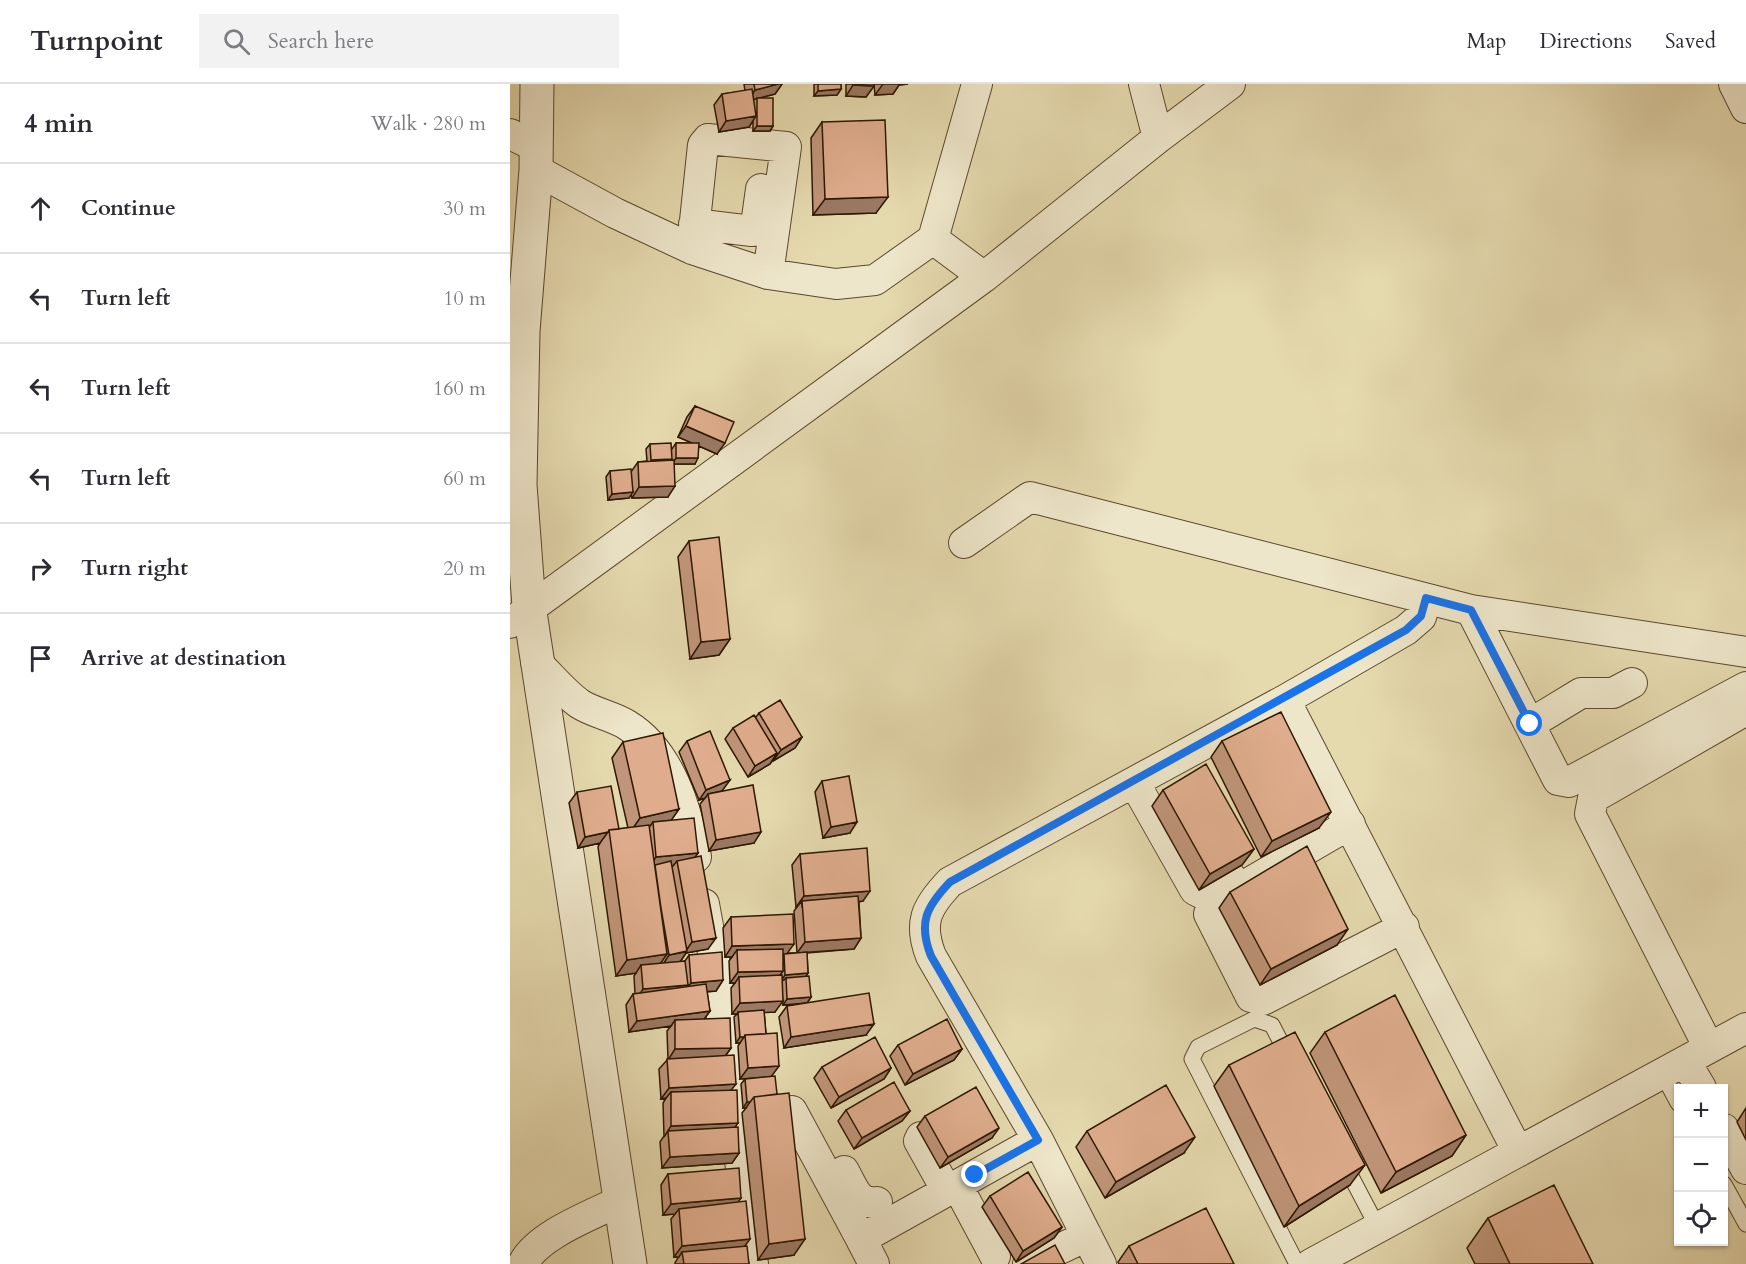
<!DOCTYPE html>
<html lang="en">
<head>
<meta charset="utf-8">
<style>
	:root { --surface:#fff; --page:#f2f2f3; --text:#2b2b33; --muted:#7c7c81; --line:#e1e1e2 }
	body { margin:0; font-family:Cardo,serif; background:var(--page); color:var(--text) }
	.controls { position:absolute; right:18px; bottom:18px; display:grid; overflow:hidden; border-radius:0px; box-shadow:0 2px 4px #0004 }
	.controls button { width:54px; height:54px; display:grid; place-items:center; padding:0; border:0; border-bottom:2px solid var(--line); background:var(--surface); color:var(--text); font:30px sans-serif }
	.stop { position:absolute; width:18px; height:18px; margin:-14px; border:4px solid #1a73e8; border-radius:50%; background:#fff }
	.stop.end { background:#1a73e8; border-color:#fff; box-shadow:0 2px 6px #0008 }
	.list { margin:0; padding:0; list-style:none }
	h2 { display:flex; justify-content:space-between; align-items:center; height:78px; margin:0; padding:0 24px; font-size:26px }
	h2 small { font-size:20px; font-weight:400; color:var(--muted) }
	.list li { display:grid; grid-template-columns:39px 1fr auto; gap:18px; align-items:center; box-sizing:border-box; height:90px; padding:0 24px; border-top:2px solid var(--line) }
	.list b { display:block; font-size:22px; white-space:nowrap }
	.list em { font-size:20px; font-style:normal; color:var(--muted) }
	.icon { flex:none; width:33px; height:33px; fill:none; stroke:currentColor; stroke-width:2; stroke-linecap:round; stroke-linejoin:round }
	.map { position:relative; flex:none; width:1236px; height:1180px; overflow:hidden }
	header { display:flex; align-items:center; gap:36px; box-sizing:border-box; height:84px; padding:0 30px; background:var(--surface); border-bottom:2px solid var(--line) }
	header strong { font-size:28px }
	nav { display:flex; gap:33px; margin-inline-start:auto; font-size:21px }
	.search { width:420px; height:54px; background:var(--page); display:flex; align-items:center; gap:15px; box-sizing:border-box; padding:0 21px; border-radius:0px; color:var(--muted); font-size:22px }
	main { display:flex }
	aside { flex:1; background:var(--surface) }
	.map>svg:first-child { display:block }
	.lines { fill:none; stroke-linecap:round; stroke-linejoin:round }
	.service-casing { stroke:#5c482c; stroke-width:17 }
	.minor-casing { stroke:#5c482c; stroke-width:32 }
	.tertiary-casing { stroke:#5c482c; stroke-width:35 }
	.service { stroke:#eee6ca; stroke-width:15 }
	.minor { stroke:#eee6ca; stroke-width:30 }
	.tertiary { stroke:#eee6ca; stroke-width:33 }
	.wall { fill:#c09579; stroke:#2e1800; stroke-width:1.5 }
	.shaded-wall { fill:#9c7963; stroke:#2e1800; stroke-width:1.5 }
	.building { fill:#dfad8d; stroke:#2e1800; stroke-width:1.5 }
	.route { stroke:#1a73e8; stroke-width:8 }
</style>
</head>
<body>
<header>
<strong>Turnpoint</strong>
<div class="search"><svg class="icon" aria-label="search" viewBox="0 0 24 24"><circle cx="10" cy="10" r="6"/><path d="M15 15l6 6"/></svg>Search here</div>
<nav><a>Map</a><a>Directions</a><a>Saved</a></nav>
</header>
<main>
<aside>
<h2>4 min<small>Walk · 280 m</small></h2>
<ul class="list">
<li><svg class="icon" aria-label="ahead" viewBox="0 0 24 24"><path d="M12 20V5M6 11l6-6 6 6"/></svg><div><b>Continue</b></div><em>30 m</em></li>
<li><svg class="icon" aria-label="left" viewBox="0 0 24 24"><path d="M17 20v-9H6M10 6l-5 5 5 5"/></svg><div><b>Turn left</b></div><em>10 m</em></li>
<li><svg class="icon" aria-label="left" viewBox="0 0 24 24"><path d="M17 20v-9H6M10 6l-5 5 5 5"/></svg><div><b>Turn left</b></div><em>160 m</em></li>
<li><svg class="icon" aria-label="left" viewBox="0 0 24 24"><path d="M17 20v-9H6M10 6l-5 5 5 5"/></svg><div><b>Turn left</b></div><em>60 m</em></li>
<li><svg class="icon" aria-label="right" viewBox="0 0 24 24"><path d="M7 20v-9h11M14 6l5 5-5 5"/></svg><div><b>Turn right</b></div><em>20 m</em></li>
<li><svg class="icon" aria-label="arrive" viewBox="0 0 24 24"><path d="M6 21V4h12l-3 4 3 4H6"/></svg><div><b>Arrive at destination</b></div></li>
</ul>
</aside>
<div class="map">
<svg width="1236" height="1180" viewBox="0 0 1236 1180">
	<rect width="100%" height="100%" fill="#e5d9ae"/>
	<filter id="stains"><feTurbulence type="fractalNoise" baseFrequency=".00333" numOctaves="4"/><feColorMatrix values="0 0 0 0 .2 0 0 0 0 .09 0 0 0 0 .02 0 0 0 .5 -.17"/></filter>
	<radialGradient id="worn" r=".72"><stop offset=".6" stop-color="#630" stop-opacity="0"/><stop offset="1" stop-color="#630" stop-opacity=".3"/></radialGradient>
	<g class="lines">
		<defs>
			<path id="service" d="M779,974l-17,-33 -18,-6 -56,28 -6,12 105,205
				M1152,989l16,30
				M835,1081l33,63
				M1214,1100l22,40"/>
			<path id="minor" d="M634,0l14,54
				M1224,0l12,24
				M0,50l25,12
				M26,86l79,43 77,36 76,25 68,10 39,-4 58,-41 44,-155
				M184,140l58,7 4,-6 5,-36
				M423,155l51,38
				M182,165l11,-104 5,-6 78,8 -18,127
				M454,459l66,-46 441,113 275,42
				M961,526l87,170 11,2 177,-95
				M0,539l474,-346 174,-139 72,-54
				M26,578c14,13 28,31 44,42 14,9 33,12 47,21 43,26 60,85 69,132
				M775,616l121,-70 15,-13 5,-18
				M1020,640l51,-31h32l19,-10
				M624,698l61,108 6,3 29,-17
				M840,740l-137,80 -4,10 42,83 12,3 141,-73
				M194,820l12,66 37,294
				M1199,964l-119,-234 3,-16 153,-88
				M1175,977l16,27
				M282,1027l69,128
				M1214,1045l22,40
				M411,1053l-2,4 28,50
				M334,1087c9,16 13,34 33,31
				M447,1101l38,71
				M13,1180c14,-29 69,-49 97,-63
				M364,1180l-13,-25 177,-99
				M518,1180l59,-28
				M591,1180l-63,-124 -107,-184c-13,-33 -5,-49 19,-74l335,-182 233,452
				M801,1180l435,-236"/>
			<path id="tertiary" d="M27,0l-1,86 -13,161 -3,154 9,121 101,658"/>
		</defs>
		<use href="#service" class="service-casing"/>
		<use href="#minor" class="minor-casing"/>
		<use href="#tertiary" class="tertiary-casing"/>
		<use href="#service" class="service"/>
		<use href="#minor" class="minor"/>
		<use href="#tertiary" class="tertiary"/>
	</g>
	<path class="wall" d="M234,0h38l-7,10 -17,4 15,28 -3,5h-17v-10l-4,6 -30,5 -5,-27 8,-11 23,-3z
		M304,0h27v5l-4,6 -23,1z
		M336,0h28v2l-8,11 -20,-1z
		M364,0h34l-9,1 -6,9 -18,1z
		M312,38l54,91 -63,2 -2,-77z
		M185,322l22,48 -18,-8 -4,18h-21l-6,33 -36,1 -1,-4 -2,4 -21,2 -2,-23 4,-6 21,1 7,-10 9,-1 -1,-12 4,-5 22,5 4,-6h17l-15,-6 9,-20z
		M179,457l41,98 -11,16 -29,4 -12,-102z
		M249,629l43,24 -7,11 -22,13v-1l-3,4 -22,13 -23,-38 8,-11 23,-11z
		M177,657l35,50 32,52 -45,8 -9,-47 5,-6 -6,2 -20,-48z
		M712,657l97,87 -58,29 -50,-100z
		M113,658l56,67 -8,11 27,33 -3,4 13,92 -22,4 -6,9 5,-1 4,-6 34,25 -7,11 -9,1 3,19 -6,8 27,29 -5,7 5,35 4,37 4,26 -7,10 -70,5 -2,-26 4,-6 -1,-33 3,-5 -5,1 -2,-30 9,-10 -1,-28 4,-5 -42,6 -3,-27 7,-11h2l-1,-18 2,-3 -20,3 -18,-129 2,-4 -22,5 -9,-45 8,-11 42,37 9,-1 -16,-70z
		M312,697l28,52 -27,5 -8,-46z
		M653,706l91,59 -12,16 -43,25 -47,-84z
		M290,770l63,47 -4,1 2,36 -7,11 -47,4 1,20 -2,3 5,21 -4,6 59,32 -82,13 -5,-31 8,-11 18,-3 -22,2 -1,-14 -7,21h-11l2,22 6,42 22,179 -36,5 -16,-147 4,-5h-3l-2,-24 4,-5 6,-1 -11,1 -2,-33 2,-3h-4l-2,-26 3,-3h-5l-1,-26 4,-5h-5l-1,-22 3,-4h-7l-2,-29 8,-11 56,36h10l-3,-42 3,-4h-1l-4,-42z
		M720,808l107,53 -77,40 -41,-77z
		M815,948l141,103 -14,21 -71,37 -71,-140z
		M388,961l64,4 -8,11 -49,25 -15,-29z
		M719,981l121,120 -66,42 -70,-141z
		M312,983l69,1 -7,11 -53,29 -17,-30z
		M1236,1024v32l-9,-18z
		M336,1026l64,1 -8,10 -48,28 -16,-28z
		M415,1032l67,22 -52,30 -23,-41z
		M577,1047l97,22 -79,45 -29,-51z
		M158,1090l73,24 -3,4 7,44 4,18h-74v-1l4,-7 -5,1 -3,-38 4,-5 -12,1 -2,-30z
		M480,1112l72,31 -8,11 -38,24 -34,-55z
		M978,1134l105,46h-118l-8,-16z
		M619,1162l105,18h-115l-1,-2z"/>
	<path class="shaded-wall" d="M268,0h4l-7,10 -27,7 7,-11z
		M373,0h25l-9,1 -6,9 -18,1z
		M343,1l21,1 -8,11 -20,-1z
		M331,5l-4,6 -23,1 4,-5z
		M246,32l-7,11 -30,5 7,-11z
		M247,42h16l-3,5h-17z
		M378,113l-12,16 -63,2 12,-16z
		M176,342l39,17 -8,11 -39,-17z
		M166,374h22l-3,6h-23z
		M165,402l-7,11 -36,1 7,-11z
		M123,408l-4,6 -21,2 4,-6z
		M220,555l-11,16 -29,4 11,-17z
		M292,653l-7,11 -22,13 8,-11z
		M267,669l-7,11 -22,13 7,-11z
		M220,696l-8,11 -14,3 -3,4 -6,2 7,-10z
		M169,725l-11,16 -15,-3 -5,7 -19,5 11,-16z
		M821,728l-12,16 -58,29 11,-16z
		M347,738l-7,11 -27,5 8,-11z
		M98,748l-8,11 -22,5 7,-11z
		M251,748l-7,11 -45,8 7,-11z
		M744,765l-12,16 -43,25 11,-16z
		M188,769l-8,11 -13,-3 -4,5 -25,2 8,-11z
		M360,807l-7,10 -61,6v-6l-5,6h-1l8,-11z
		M838,845l-11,16 -77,40 11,-16z
		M206,854l-8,11 -22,4 -6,9 -18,4 7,-11 16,-3 7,-10z
		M351,854l-7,11 -57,4 8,-11z
		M284,860l-8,11 -49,-5 -5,7h-7l7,-11z
		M157,870l-11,16 -15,-5 -5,8 -20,3 11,-16z
		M273,887l-7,10 -37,-4 -4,6h-5l8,-11z
		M298,889l-4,6 -18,-1 -2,2 -3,1 4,-6z
		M213,896l-7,11 -33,2 8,-10z
		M178,901l-8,10 -44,5 7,-11z
		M301,913l-4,6 -24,2 4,-6z
		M273,917l-8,11 -37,2v-2l-1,2h-5l8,-11z
		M200,927l-8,11 -27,-2 -4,6 -42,6 8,-11z
		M364,940l-8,11 -82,13 7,-11z
		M230,953h4l-4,6h-4z
		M221,964l-8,11 -55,1 7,-11z
		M452,965l-8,11 -49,25 8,-11z
		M269,982l-8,11 -31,2 8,-11z
		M381,984l-7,11 -53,29 8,-11z
		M226,1000l-8,10 -57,-2 -5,6 -5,1 8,-11z
		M237,1018h3l-4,6h-3z
		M400,1027l-8,10 -48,28 8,-11z
		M228,1039l-8,11 -62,-3 -4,6 7,-11z
		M489,1044l-7,10 -52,30 8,-11z
		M956,1051l-14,21 -71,37 15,-21z
		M685,1053l-11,16 -79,45 11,-16z
		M229,1069l-7,10 -70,5 8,-11z
		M855,1081l-15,20 -66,42 15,-21z
		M231,1114l-8,11h-54l-4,5 -12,1 8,-11z
		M552,1143l-8,11 -38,24 7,-11z
		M240,1155l-8,11 -60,2 -3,5h-5l8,-11z
		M295,1155l-11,16 -36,5 11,-16z"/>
	<path class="building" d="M244,0h24l-23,6z
		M308,0h23v5l-23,2z
		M343,0h21v2l-21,-1z
		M242,5l4,27 -30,5 -4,-27z
		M247,14h16v28h-16z
		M375,36l3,77 -63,2 -3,-77z
		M185,322l39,16 -9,21 -39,-17z
		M161,359l1,16 -21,1 -1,-16z
		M166,359h23l-1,15h-22z
		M164,376l1,26 -36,1 -1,-25z
		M121,385l2,23 -21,2 -2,-23z
		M209,453l11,102 -29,3 -12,-101z
		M270,616l22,37 -21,13 -22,-37z
		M771,628l50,100 -59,29 -50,-100z
		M244,631l23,38 -22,13 -22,-38z
		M200,647l20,49 -24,10 -19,-49z
		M153,649l16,76 -39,9 -17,-76z
		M696,680l48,85 -44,25 -47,-84z
		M339,692l8,46 -26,5 -9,-46z
		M243,701l8,47 -45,8 -8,-46z
		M101,702l8,43 -10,1 -1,2 -23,5 -8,-45z
		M184,734l4,35 -42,4 -3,-35z
		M139,741l18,129 -40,6 -18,-130z
		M797,762l41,83 -77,40 -41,-77z
		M357,764l3,43 -66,5 -4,-42z
		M191,772l15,82 -24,4 -15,-81z
		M161,777l16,90 -18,4 -8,-47 -6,-43z
		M348,812l3,42 -56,4 -3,-41z
		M283,830l1,30 -62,2 -1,-29z
		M273,865v22l-45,1 -1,-22z
		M212,868l1,28 -32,3 -2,-28z
		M297,868l1,21 -23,2 -1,-21z
		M175,877l3,24 -45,4 -2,-24z
		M272,891l1,26 -43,2 -1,-26z
		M299,892l2,21 -24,2 -1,-21z
		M196,900l4,27 -73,10 -4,-27z
		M359,909l5,31 -83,13 -4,-31z
		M885,911l71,140 -70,37 -71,-140z
		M254,926l2,24 -21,1 -1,2h-4l-2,-25z
		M220,934l1,30 -56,1v-29z
		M437,935l15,30 -49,25 -15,-29z
		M785,948l70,133 -66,41 -70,-141z
		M267,949l2,33 -31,2 -3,-33z
		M365,953l16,31 -52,29 -17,-30z
		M224,971l2,29 -67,4 -2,-29z
		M265,992l2,18 -23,3 -4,5h-3l-2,-23z
		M384,998l16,29 -48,27 -16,-28z
		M656,1001l29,52 -79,45 -29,-51z
		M466,1003l23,41 -51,29 -23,-41z
		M227,1006l1,33 -67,3v-34z
		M279,1009l16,146 -36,5 -15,-147z
		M228,1043l1,26 -69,4 -2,-26z
		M229,1084l2,30 -70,6 -3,-30z
		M518,1088l34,55 -39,24 -33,-55z
		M1044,1101l39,79h-83l-22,-46z
		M236,1117l4,38 -68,7 -3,-37z
		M696,1124l28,56h-96l-9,-18z
		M545,1161l10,19h-44z
		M237,1162l2,18h-65l-2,-12z"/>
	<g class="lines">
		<path class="route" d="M465,1091l63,-35 -107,-184c-13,-33 -5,-49 19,-74l456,-252 15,-14 5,-18 45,12 59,114"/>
	</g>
	<rect width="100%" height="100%" filter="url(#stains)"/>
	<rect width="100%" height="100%" fill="url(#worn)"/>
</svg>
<div class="controls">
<button>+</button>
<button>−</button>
<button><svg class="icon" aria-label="locate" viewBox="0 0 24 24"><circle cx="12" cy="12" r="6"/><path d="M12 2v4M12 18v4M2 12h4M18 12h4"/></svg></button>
</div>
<div class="stop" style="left:1020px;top:640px"></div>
<div class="stop end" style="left:465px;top:1091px"></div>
</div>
</main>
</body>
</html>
